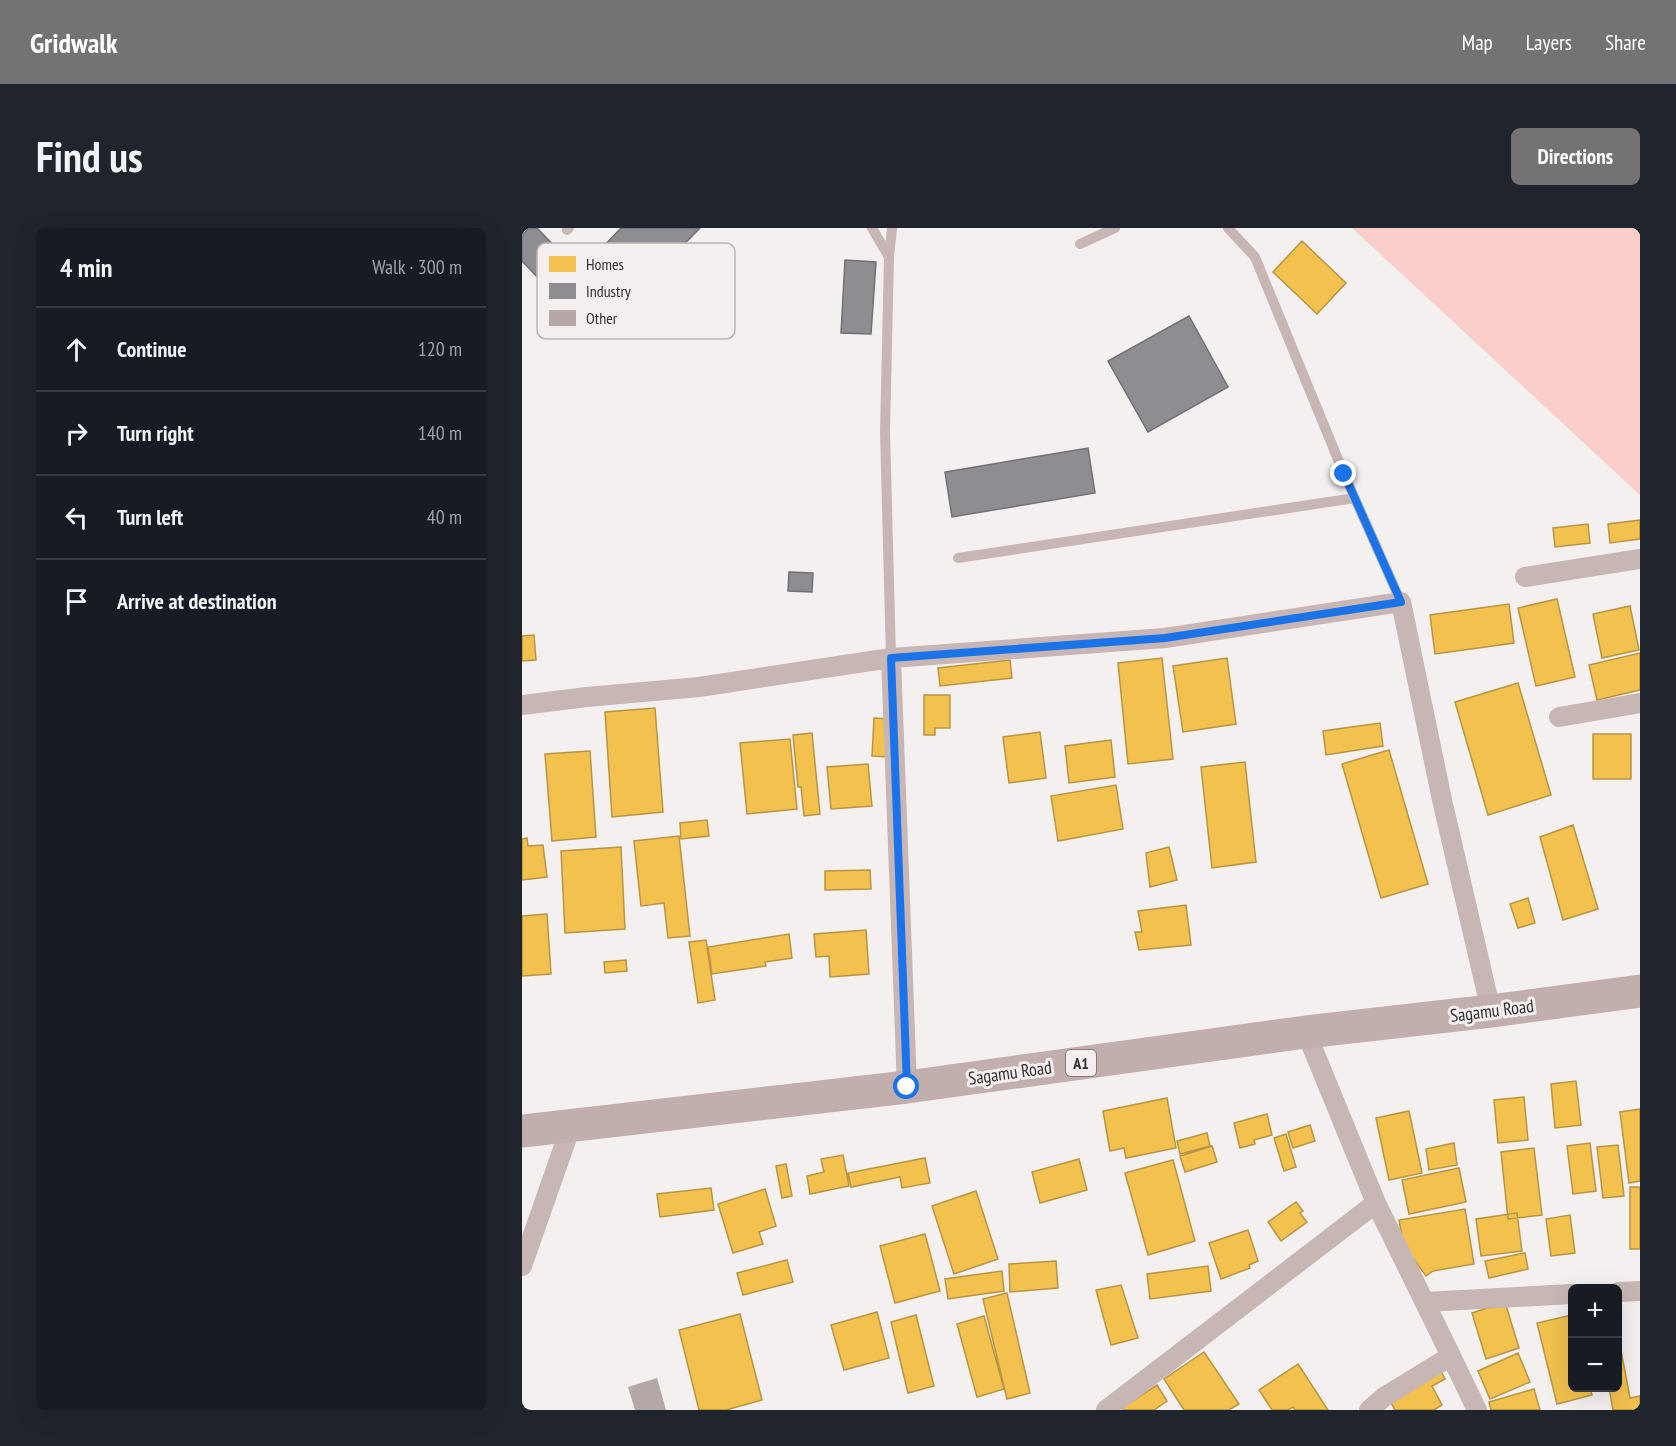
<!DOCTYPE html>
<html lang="en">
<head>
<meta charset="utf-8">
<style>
	:root { --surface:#171b24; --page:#20242c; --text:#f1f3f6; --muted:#9ea1a6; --line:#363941; --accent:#747272 }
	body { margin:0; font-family:"PT Sans Narrow",sans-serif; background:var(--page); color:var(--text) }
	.controls { position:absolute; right:18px; bottom:18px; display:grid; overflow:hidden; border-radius:9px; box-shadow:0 6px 24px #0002 }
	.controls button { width:54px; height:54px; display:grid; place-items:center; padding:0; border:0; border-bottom:2px solid var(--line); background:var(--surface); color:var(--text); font:30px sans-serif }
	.stop { position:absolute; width:18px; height:18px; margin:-14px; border:4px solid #1a73e8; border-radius:50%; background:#fff }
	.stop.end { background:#1a73e8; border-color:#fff; box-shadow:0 2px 6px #0008 }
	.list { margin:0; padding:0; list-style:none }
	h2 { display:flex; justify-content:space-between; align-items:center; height:78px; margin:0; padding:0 24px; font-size:26px }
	h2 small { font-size:20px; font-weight:400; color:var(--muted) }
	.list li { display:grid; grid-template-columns:39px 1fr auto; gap:18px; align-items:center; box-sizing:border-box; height:84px; padding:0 24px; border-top:2px solid var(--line) }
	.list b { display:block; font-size:22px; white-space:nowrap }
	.list em { font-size:20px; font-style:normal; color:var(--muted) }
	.icon { flex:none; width:33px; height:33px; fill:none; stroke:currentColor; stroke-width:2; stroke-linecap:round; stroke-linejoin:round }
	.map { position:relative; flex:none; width:1118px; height:1182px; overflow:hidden; border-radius:9px }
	header { display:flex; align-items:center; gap:36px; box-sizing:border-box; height:84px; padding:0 30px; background:var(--accent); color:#fff }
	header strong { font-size:28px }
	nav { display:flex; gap:33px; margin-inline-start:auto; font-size:21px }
	.intro { display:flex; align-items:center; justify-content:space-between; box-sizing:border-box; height:144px; padding:0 36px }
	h1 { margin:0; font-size:42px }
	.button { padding:15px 27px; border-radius:9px; background:var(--accent); color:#fff; font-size:21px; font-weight:700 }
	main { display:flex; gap:36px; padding:0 36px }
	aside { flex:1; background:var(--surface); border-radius:9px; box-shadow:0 6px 24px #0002 }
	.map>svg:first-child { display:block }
	.green { fill:#facfcb }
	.homes { fill:#f2c14e; stroke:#b89544; stroke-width:1.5 }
	.industry { fill:#8d8d92; stroke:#717074; stroke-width:1.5 }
	.building { fill:#b5a7a6 }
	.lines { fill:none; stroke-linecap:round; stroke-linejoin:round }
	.service { stroke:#c7b6b4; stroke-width:10 }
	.minor { stroke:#c7b6b4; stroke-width:20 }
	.trunk { stroke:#c2aead; stroke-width:33 }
	.route { stroke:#1a73e8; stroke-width:8 }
	.labels { text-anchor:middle; stroke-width:6; stroke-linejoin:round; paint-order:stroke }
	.shield { fill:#f4efee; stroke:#6b6868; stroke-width:1.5 }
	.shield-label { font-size:16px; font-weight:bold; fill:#302e2e }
	.street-label { font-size:18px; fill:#302e2e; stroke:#f4efee }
	.key { fill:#f4efee; stroke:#b9b5b4; stroke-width:1.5 }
	.key-label { font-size:16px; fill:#302e2e }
</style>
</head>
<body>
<header>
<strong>Gridwalk</strong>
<nav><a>Map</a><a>Layers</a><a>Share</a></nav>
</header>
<div class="intro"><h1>Find us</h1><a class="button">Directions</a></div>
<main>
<aside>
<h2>4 min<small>Walk · 300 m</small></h2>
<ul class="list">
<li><svg class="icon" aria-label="ahead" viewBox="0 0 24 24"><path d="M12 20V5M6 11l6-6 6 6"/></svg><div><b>Continue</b></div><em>120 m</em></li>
<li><svg class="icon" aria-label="right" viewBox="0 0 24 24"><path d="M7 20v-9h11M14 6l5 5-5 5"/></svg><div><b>Turn right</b></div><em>140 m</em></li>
<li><svg class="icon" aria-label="left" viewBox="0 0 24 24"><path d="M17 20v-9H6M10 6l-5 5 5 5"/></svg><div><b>Turn left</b></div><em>40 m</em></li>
<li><svg class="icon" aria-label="arrive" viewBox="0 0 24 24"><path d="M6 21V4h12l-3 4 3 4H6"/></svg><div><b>Arrive at destination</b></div></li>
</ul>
</aside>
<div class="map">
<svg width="1118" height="1182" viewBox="0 0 1118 1182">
	<rect width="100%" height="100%" fill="#f3f0ef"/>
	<path class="green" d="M830,0h288v267z"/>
	<path class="homes" d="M780,13l44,42 -29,31 -44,-42z
		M1118,292v19l-30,4 -2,-19z
		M1066,296l2,19 -35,4 -2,-19z
		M1035,371l18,78 -39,9 -18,-78z
		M987,376l5,39 -79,11 -5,-39z
		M1108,378l9,44 -37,8 -9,-44z
		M12,407l2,25 -14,1v-25z
		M1118,425v37l-43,10 -8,-35z
		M640,430l11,101 -45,5 -10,-101z
		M705,430l9,66 -53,8 -10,-66z
		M488,432l2,18 -72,8 -2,-18z
		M996,455l33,112 -63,20 -33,-113z
		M402,467h26v33h-15v7h-11z
		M133,480l8,104 -51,5 -7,-105z
		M352,490l16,1 -3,38 -15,-1z
		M858,495l3,23 -57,9 -3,-24z
		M518,504l6,46 -37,5 -6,-46z
		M290,505l8,81 -16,2 -3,-29h-3l-5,-52z
		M1071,506h38v45h-38z
		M268,511l7,70 -50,5 -7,-71z
		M589,512l4,37 -46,6 -4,-37z
		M867,522l39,134 -47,14 -39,-134z
		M68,523l6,86 -44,4 -7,-87z
		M723,534l11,100 -44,6 -11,-101z
		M346,536l4,42 -41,3 -4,-42z
		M594,557l7,44 -65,12 -7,-45z
		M185,592l2,16 -28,3 -1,-16z
		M1051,597l25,84 -35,11 -23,-83z
		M157,608l11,100 -22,2 -4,-35 -23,3 -7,-65z
		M5,610l1,8 15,-1 4,32 -25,3v-41z
		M99,619l4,82 -60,4 -4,-82z
		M647,619l8,33 -27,7 -4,-34z
		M348,642l1,19 -46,1v-19z
		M1006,670l7,25 -17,5 -8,-24z
		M664,677l5,40 -52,5 -4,-18h7l-4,-21z
		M25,686l4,60 -29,2v-60z
		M344,702l3,44 -39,3 -1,-21 -13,1 -2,-23z
		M267,706l3,24 -27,4 1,4 -54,8 -4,-27z
		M184,712l9,60 -17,3 -9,-61z
		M104,732l1,11 -22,2 -1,-11z
		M1054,853l5,44 -26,3 -4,-44z
		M1002,869l4,43 -30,3 -4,-43z
		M645,870l9,50 -50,10 -2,-10 -14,3 -7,-40z
		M1118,881v72l-11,2 -9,-71z
		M887,883l13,62 -33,7 -13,-62z
		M745,886l5,21 -18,5 1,4 -15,4 -6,-25z
		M788,897l5,16 -22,7 -5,-16z
		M685,905l3,13 -30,8 -3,-13z
		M764,906l10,33 -12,4 -10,-33z
		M932,915l3,22 -28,5 -3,-21z
		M1068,915l6,48 -23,3 -6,-48z
		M1096,917l6,51 -21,2 -6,-51z
		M690,918l5,16 -32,10 -5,-16z
		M1012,920l8,67 -34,4 -7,-67z
		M321,927l6,31 -39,8 -3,-18 17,-4 -3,-13z
		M403,930l5,25 -28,5 -2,-11 -49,10 -3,-14z
		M557,931l8,31 -47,13 -8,-31z
		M651,932l22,81 -47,14 -23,-82z
		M264,936l6,32 -10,2 -6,-32z
		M937,940l7,34 -57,12 -7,-34z
		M1108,959h10v62h-10z
		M189,960l3,22 -54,7 -3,-23z
		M243,961l11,37 -17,6 4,12 -30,9 -15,-49z
		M454,963l22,68 -44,15 -22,-68z
		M774,974l7,9 -3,2 7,9 -26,19 -13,-19z
		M943,981l9,55 -41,7 -7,5 -13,-18 -7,1 -7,-39z
		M995,985l5,38 -41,5 -5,-37z
		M1048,987l5,38 -24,3 -5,-37z
		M726,1002l10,31 -9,4 1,3 -29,11 -12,-36z
		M403,1006l15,57 -45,12 -15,-57z
		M1003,1025l3,16 -39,9 -4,-17z
		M265,1032l6,22 -50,13 -6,-22z
		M534,1033l2,27 -48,4 -1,-28z
		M686,1038l3,25 -61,8 -3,-25z
		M480,1043l2,20 -56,8 -3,-20z
		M599,1057l17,53 -27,7 -15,-55z
		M485,1065l23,100 -23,6 -24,-100z
		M983,1074l14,46 -33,11 -14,-46z
		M355,1084l12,46 -45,12 -13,-45z
		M218,1086l22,86 -36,10h-27l-20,-80z
		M394,1087l18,71 -26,7 -17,-71z
		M1050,1087v73h18l2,7 -35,9 -20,-81z
		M462,1088l20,73 -27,8 -20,-73z
		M1096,1106l12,64 10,-2v14h-27l-4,-22h9z
		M682,1124l35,52 -10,6h-45l-20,-31z
		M996,1125l12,29 -40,17 -12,-28z
		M776,1136l30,46h-33l-2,-3 -5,3h-16l-13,-20z
		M919,1143l4,8 -13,7 10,19 -8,5h-39l-6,-11z
		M635,1157l10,16 -13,9h-35z
		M1012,1161l6,21h-49l-2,-8z"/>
	<path class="industry" d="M7,0h8l45,47 -25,23 -35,-37v-26z
		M99,0h79l-60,61 -40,-39z
		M323,32l31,2 -5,72 -30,-1z
		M667,88l39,71 -80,45 -40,-71z
		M566,220l7,45 -143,24 -7,-45z
		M267,344l24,1 -1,19 -24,-1z"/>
	<path class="building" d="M135,1150l9,32h-31l-7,-23z"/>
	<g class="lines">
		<path class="service" d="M350,0l17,29 -4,174 6,227
			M706,0l27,29 89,217 57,128
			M45,2l2,-2
			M558,16l35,-16
			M367,29l3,-29
			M436,330l397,-60"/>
		<path class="minor" d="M1003,349l115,-18
			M369,430l16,429
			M0,477l65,-8 112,-10 192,-29 274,-20 236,-36 41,198 49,211
			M1037,489l81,-14
			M784,804l70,171 75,153 -67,41 -15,13
			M0,1038l49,-140
			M1096,1064l22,-1
			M903,1074l147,-8
			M929,1128l26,54
			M584,1182l270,-207"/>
		<path class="trunk" d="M0,903l385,-44 399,-55 185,-21 149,-20"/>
	</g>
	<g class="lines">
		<path class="route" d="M385,859l-16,-429 274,-20 236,-36 -57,-128"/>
	</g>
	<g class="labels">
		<rect class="shield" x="544" y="822" width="30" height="26" rx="4.5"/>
		<g class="shield-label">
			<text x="559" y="841">A1</text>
		</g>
		<g class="street-label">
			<text transform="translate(970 783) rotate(-7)" y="6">Sagamu Road</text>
			<text transform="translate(488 845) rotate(-8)" y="6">Sagamu Road</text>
		</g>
	</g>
	<rect x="15" y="15" width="198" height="96" rx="9" class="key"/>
	<rect x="27" y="28" width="27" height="16" fill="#f2c14e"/>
	<rect x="27" y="55" width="27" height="16" fill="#8d8d92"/>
	<rect x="27" y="82" width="27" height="16" fill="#b5a7a6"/>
	<g class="key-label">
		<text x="64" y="42">Homes</text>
		<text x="64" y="69">Industry</text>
		<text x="64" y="96">Other</text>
	</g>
</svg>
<div class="controls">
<button>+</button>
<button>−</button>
</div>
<div class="stop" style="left:385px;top:859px"></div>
<div class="stop end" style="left:822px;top:246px"></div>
</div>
</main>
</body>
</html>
